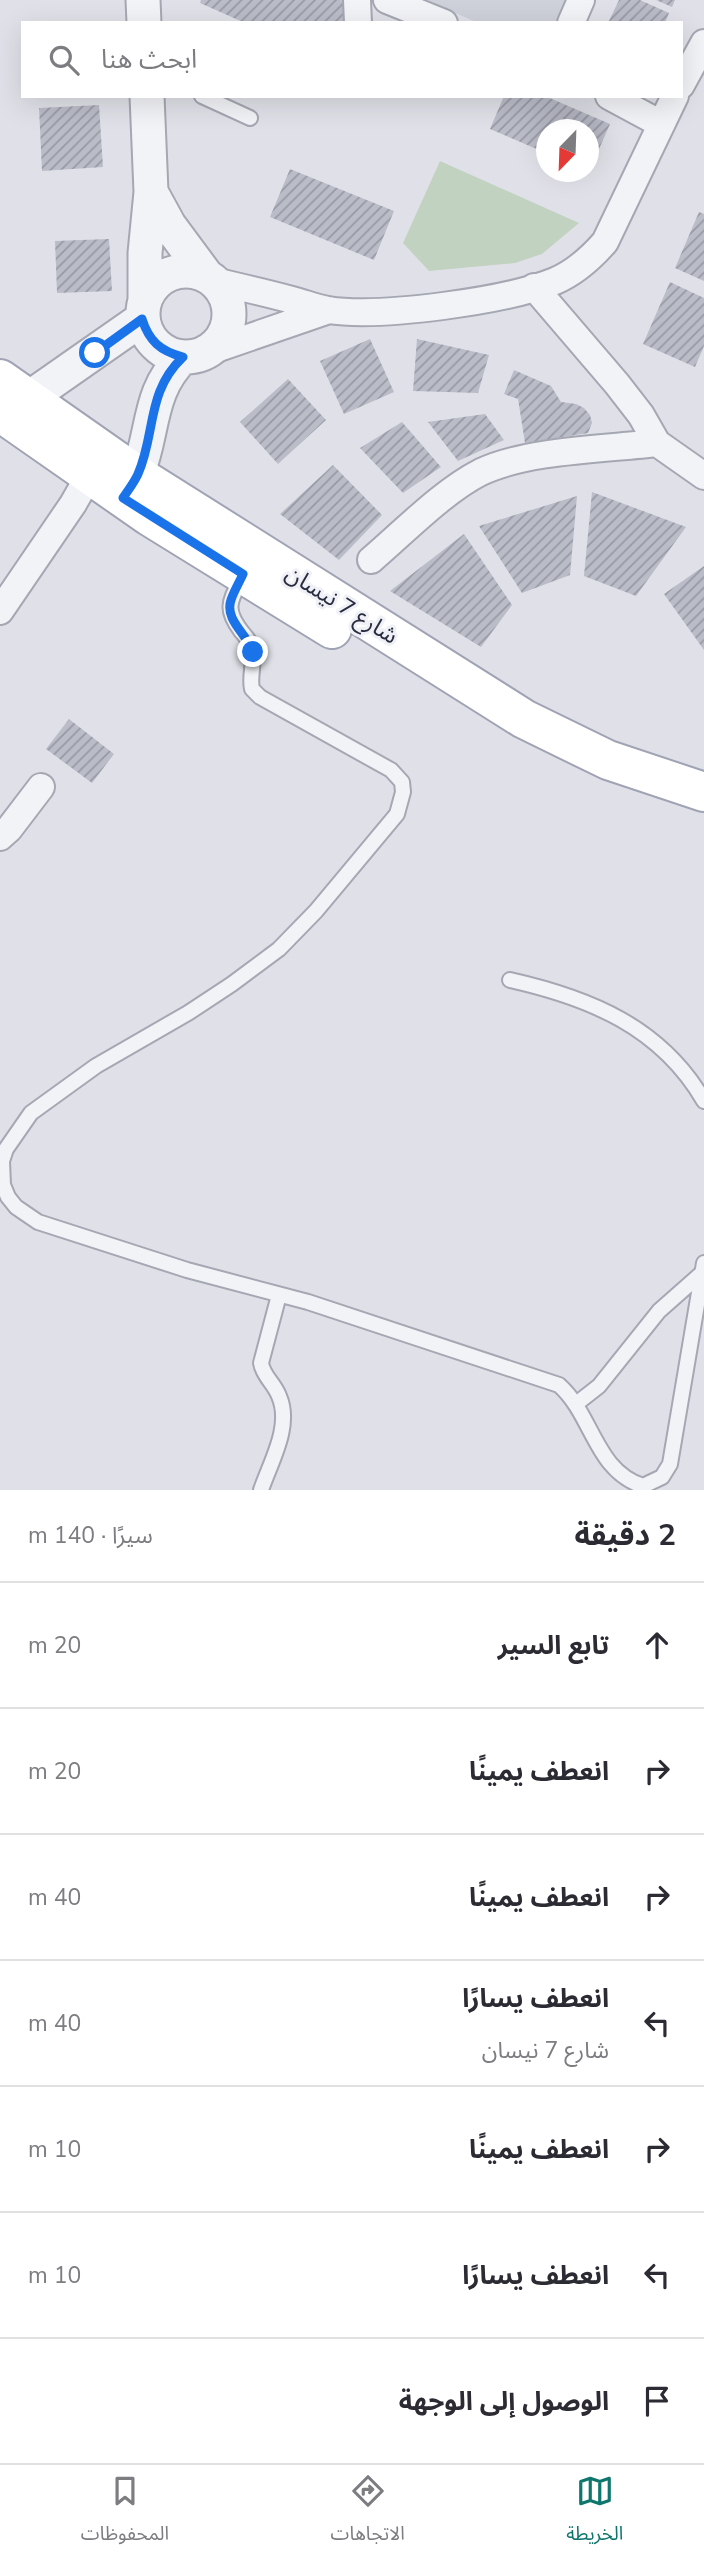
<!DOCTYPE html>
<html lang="ar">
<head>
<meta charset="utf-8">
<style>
	:root { --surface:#fff; --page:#f2f2f3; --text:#2b2b33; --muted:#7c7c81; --line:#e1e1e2; --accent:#0f766e }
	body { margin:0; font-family:"Nunito Sans","Noto Sans Arabic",sans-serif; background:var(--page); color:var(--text); direction:rtl }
	.compass { position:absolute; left:536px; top:119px; width:63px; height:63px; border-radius:50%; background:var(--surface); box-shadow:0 7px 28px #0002; rotate:203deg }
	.stop { position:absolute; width:21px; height:21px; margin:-16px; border:5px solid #1a73e8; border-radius:50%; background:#fff }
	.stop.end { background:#1a73e8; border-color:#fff; box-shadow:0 2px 7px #0008 }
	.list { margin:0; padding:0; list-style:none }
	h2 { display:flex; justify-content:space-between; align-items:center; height:91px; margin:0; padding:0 28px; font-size:30px }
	h2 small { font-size:23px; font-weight:400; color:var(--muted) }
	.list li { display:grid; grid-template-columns:46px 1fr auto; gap:21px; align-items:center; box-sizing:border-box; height:126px; padding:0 28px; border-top:2px solid var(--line) }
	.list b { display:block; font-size:26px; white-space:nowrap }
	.list p { margin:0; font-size:23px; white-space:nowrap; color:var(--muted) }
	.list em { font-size:23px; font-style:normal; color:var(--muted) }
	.icon { flex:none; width:38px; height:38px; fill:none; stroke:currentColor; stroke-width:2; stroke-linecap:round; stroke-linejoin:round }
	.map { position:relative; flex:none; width:704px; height:1490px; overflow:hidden; direction:ltr }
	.search { position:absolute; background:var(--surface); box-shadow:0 7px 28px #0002; left:21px; right:21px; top:21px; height:77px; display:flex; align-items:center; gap:18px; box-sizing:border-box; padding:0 24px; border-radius:0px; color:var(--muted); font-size:26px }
	.sheet { height:973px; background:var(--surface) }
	nav { display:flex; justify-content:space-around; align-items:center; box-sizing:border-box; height:98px; border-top:2px solid var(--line); background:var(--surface); font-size:19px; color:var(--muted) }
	nav a { display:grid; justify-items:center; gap:4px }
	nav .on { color:var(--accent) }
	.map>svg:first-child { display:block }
	.built { fill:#ced0da }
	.green { fill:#c2d2c1 }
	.building { fill:url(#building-hatch) }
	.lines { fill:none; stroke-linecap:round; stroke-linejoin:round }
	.service-casing { stroke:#a5a7b2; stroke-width:18 }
	.minor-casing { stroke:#a5a7b2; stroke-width:30 }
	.tertiary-casing { stroke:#a5a7b2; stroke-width:37 }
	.primary-casing { stroke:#a0a3b3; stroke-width:42 }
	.service { stroke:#f2f3f7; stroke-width:14 }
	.minor { stroke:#f2f3f7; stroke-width:26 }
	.tertiary { stroke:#f2f3f7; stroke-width:33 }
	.primary { stroke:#fff; stroke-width:38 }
	.route { stroke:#1a73e8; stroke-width:9 }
	.labels { text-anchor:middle; stroke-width:6; stroke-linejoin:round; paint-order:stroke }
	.street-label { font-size:23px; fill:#292c3f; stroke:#eff1f6 }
</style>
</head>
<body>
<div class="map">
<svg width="704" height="1490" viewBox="0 0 704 1490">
	<defs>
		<pattern id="building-hatch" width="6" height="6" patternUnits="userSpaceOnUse" patternTransform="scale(1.75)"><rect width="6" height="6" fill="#babcc8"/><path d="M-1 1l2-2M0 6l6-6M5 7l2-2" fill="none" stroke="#9799a4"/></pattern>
	</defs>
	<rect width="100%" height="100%" fill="#e0e1e8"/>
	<path class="built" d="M426,0h143l-10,23h-81z"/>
	<path class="green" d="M440,161l139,62 -37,31 -27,9 -86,8 -26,-28z"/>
	<path class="building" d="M201,0h140l13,6 -7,17h-102l-45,-20z
		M619,0h21l29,13 -4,10h-57z
		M656,0h19l-3,7z
		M504,96h41l65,28 -22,50v-44h-42v23l-56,-24z
		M99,105l4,62 -61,4 -3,-63z
		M290,169l104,42 -20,49 -104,-43z
		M699,212l5,2v67l-29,-13z
		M109,239l3,52 -55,2 -2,-52z
		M670,282l34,16v48l-9,21 -52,-23z
		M370,339l24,53 -50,22 -24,-53z
		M417,339l72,16 -11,38 -65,-2z
		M514,370l37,16 10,16 15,2 8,4 6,7 2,8 -4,10 -63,10 -7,-44 -14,-5z
		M288,379l38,41 -48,44 -38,-42z
		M485,414l19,26 -46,21 -30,-39z
		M402,422l39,45 -38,26 -43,-45z
		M333,465l49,50 -43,45 -59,-46z
		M592,492l94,35 -50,69 -52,-20z
		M577,496l-7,79 -48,18 -43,-67z
		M464,534l48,71 -31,42 -91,-56z
		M704,566v84l-40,-56z
		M69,719l45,35 -22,29 -46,-34z"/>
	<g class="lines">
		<defs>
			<path id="service" d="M202,96l48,22
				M243,575c-12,25 -20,32 -2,56 5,6 10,11 11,19 3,14 -3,26 0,39l8,8 131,73 11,12 1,10 -6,22 -81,97 -37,38 -47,35 -44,29 -92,53 -65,47 -25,36 -4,12 1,24 5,12 8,10 22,15 149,48 121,32 251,83c34,30 36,86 84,101l19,-9 8,-13 34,-201
				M510,980c80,18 151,47 194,121
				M576,1404l23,-18 60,-75 43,-38
				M261,1490c10,-29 31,-64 18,-94 -5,-13 -16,-20 -18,-33l18,-68"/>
			<path id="minor" d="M357,0l1,23
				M387,0l57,23
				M571,23l10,-23
				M681,85l23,-42
				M609,96l52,28
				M214,281c26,6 52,12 78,19 12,3 24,8 36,10 53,8 178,-9 227,-29 21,-9 36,-23 50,-39l70,-146
				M534,287l83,97 24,31 16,28 47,33
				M210,351l119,-41
				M371,560c34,-29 71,-68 110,-88 46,-22 124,-23 176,-29
				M0,611l73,-107 16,-28
				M0,837l9,-8 32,-42"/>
			<path id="tertiary" d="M143,0l1,23
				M151,192l18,33 37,50
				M143 314a43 43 0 1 1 86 0a43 43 0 1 1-86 0Z
				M145,298v-45l6,-61 -4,-96
				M16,421l13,-23 113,-79
				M124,496c5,-8 11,-15 14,-24 16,-41 10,-81 45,-115"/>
			<path id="primary" d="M0,379l137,96 387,244 84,41 96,32
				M0,412l149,104 183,113"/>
		</defs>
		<use href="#service" class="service-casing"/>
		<use href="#minor" class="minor-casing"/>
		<use href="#tertiary" class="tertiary-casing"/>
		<use href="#primary" class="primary-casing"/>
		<use href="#service" class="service"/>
		<use href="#minor" class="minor"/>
		<use href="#tertiary" class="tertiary"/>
		<use href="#primary" class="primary"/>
	</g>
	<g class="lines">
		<path class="route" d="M95,353l47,-34c7,22 18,32 41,38 -37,35 -27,76 -45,117 -4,9 -10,16 -15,24l120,76c-4,9 -9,17 -12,26 -7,20 17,35 22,52"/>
	</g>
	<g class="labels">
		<g class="street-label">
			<text transform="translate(342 604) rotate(32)" y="8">شارع 7 نيسان</text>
		</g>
	</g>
</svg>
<svg class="compass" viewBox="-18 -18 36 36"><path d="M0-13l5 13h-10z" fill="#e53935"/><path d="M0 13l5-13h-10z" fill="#7c7c81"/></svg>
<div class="stop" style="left:95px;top:353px"></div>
<div class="stop end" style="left:253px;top:652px"></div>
<div class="search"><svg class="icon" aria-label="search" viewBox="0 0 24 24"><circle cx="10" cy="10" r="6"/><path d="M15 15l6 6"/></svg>ابحث هنا</div>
</div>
<section class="sheet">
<h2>2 دقيقة<small>سيرًا · 140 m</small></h2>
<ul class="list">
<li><svg class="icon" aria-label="ahead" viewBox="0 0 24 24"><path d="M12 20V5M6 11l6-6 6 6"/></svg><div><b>تابع السير</b></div><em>20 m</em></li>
<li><svg class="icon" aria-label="right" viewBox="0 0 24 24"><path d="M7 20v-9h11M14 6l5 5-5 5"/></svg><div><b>انعطف يمينًا</b></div><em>20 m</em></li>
<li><svg class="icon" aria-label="right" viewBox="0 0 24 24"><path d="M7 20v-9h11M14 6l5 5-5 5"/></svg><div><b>انعطف يمينًا</b></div><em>40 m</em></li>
<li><svg class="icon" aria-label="left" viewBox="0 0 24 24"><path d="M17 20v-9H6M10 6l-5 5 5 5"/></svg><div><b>انعطف يسارًا</b><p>شارع 7 نيسان</p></div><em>40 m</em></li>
<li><svg class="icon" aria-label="right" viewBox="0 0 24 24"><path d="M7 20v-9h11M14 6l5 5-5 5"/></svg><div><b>انعطف يمينًا</b></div><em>10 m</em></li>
<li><svg class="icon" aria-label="left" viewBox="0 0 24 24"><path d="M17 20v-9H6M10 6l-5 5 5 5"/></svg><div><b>انعطف يسارًا</b></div><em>10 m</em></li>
<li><svg class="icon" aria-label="arrive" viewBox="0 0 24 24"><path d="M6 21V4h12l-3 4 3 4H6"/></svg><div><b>الوصول إلى الوجهة</b></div></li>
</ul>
</section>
<nav>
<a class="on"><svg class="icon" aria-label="map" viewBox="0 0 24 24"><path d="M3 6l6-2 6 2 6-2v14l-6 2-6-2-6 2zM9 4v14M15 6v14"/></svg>الخريطة</a>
<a><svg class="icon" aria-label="directions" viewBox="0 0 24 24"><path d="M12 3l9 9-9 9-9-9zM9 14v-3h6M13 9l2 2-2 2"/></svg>الاتجاهات</a>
<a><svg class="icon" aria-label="saved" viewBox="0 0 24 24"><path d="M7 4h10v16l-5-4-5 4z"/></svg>المحفوظات</a>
</nav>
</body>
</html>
